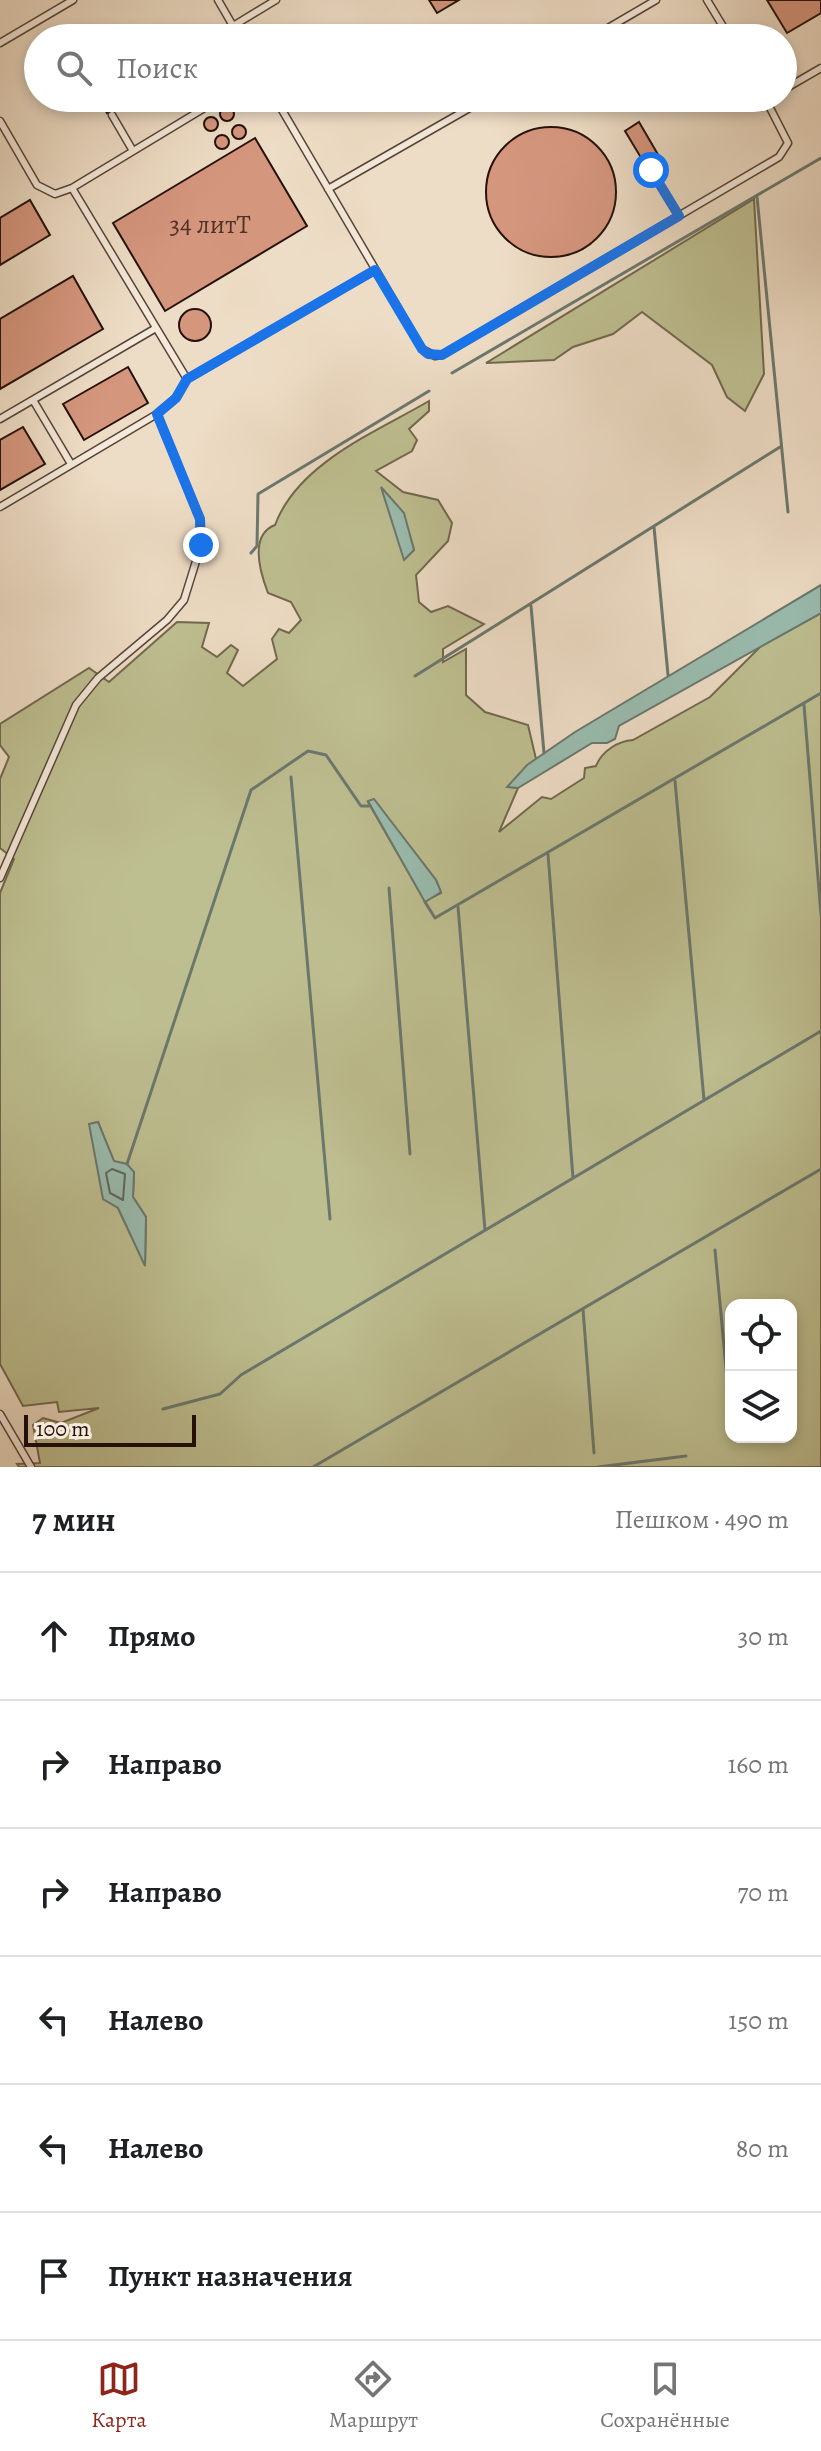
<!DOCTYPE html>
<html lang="ru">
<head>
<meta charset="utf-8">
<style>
	:root { --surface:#fff; --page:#f6f6f6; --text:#202124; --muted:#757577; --line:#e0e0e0; --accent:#8f2418 }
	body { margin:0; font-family:Alegreya,serif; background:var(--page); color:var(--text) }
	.controls { position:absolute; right:24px; bottom:24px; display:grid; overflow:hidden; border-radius:16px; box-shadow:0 4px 12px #0003 }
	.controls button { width:72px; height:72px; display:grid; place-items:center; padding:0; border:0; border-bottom:2px solid var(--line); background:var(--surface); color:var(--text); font:40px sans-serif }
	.scale { position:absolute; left:24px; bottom:20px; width:172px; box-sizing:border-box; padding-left:8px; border:4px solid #25110a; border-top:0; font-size:22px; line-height:28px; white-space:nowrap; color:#25110a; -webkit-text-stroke:6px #f4e9da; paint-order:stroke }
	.stop { position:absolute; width:24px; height:24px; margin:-18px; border:6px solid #1a73e8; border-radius:50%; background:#fff }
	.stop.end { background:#1a73e8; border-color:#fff; box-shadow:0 2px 8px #0008 }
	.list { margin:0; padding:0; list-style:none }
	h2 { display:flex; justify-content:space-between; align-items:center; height:104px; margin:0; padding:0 32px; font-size:34px }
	h2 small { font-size:26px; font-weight:400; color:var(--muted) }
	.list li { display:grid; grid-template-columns:52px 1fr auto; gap:24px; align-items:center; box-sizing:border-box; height:128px; padding:0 32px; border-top:2px solid var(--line) }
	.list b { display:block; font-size:30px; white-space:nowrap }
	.list em { font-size:26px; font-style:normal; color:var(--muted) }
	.icon { flex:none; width:44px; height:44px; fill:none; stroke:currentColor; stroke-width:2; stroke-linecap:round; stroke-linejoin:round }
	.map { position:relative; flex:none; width:821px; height:1467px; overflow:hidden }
	.search { position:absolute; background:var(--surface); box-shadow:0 4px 12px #0003; left:24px; right:24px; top:24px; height:88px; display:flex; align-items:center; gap:20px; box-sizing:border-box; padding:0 28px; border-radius:44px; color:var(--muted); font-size:30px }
	.sheet { height:872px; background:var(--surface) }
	nav { display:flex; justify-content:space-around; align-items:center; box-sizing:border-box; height:112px; border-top:2px solid var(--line); background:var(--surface); font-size:22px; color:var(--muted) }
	nav a { display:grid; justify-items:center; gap:4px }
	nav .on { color:var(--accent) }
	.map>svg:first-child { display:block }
	.green { fill:#bebf91; stroke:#72684e; stroke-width:2; fill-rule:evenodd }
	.water { fill:#9abdb0; stroke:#6b786e; stroke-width:2 }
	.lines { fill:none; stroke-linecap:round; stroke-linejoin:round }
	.shore { stroke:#60675d; stroke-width:2 }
	.stream { stroke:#6b786e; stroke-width:3 }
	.building { fill:#d5967e; stroke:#25110a; stroke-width:2 }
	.lane-casing { stroke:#574439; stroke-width:9 }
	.lane { stroke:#f4e9da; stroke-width:6 }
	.route { stroke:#1a73e8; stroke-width:10 }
	.labels { text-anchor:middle; stroke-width:8; stroke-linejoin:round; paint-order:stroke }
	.number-label { font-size:26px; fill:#513227 }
</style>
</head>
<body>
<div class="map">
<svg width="821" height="1467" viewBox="0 0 821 1467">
	<rect width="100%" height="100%" fill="#eeddc6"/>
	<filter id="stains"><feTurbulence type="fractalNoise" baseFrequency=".0025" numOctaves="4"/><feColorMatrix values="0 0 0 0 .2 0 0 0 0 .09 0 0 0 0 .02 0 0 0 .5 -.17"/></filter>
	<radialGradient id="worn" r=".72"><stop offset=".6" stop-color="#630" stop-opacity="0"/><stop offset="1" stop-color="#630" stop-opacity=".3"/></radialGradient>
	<path class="green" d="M754,199l10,175 -19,37 -18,-14 -15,-32 -70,-53 -29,22 -40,13 -19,13 -68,3z
		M429,401v10l-20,18 8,11 -5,11 -36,20 27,21 35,8 14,23 -4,18 -32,34 3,27 12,10 17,-6 36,18 -41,25v13l23,-13v46l19,17 43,13 8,34 -28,28 10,1 -19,44 43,-35 9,2 33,-21 1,-10 11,-2c6,-15 22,-25 37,-26l77,-43 52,-52 59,-32v854h-802l-2,-3 23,-1 -7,-38 10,-7 18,5 38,-15 -40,4 -2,-10 -34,4 -23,-42v-471l14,-34 -14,-11v-69l9,-22 -9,-12v-21l89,-56 20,14 68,-60 32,1 -7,24 15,10 14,-12 7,5 -11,23 16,13 34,-27 -5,-20 7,-10 10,4 12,-13 -10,-18 -23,-9c-8,-21 -19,-58 7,-68 23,-62 101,-93 154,-124zM382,489l21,24 11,37 -9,9zM374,800l62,80 5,13 -16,8 -57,-99zM98,1122l16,40 20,10 -1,25 13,20 -1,47 -27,-56 -28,-84zM731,1305h60v132h-60z"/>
	<path class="water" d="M381,487l23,26 10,37 -10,10z
		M821,585v28l-202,113 -4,13 -8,4h-15l-74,45 -11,-1 20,-22 48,-33z
		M374,799l62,81 5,12 -16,10 -57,-101z
		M98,1122l16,39 13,3 7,8 -1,25 13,20 -1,49 -27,-58 -15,-9 -14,-75z"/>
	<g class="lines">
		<path class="shore" d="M112,1169l13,5 -2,26 -13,-7 -4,-20z"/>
		<path class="stream" d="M757,197l31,315
			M452,373l369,-215
			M654,527l14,148
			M251,553l6,-7 1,-52 171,-103
			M531,606l13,147
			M415,676l365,-229
			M804,705l17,210
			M291,777l39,442
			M675,781l29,319
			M548,854l25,324
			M389,888l21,266
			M425,902l10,16 386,-225
			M458,907l27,323
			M127,1164l124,-374 57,-39 18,4 35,51h9
			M715,1250l16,171
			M583,1309l11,144
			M163,1409l57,-15 21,-19 580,-344
			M313,1467l508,-298
			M598,1467l88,-11"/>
	</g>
	<path class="building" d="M429,0h30l-22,13z
		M767,0h54v13l-34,20z
		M99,98h32l-24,15z
		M220 114a7 7 0 1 1 14 0a7 7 0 1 1-14 0Z
		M204 124a7 7 0 1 1 14 0a7 7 0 1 1-14 0Z
		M639,122l21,36 -14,8 -21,-35z
		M232 132a7 7 0 1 1 14 0a7 7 0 1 1-14 0Z
		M486 192a65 65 0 1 1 130 0a65 65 0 1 1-130 0Z
		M215 142a7 7 0 1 1 14 0a7 7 0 1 1-14 0Z
		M255,138l52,88 -142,85 -52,-88z
		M30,200l20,35 -50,30v-47z
		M73,276l30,53 -103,60v-70z
		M179 325a16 16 0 1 1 32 0a16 16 0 1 1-32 0Z
		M128,367l20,36 -64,37 -21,-36z
		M23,427l22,37 -45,26v-50z"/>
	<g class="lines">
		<defs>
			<path id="lane" d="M218,0l22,38
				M707,0l23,38
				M233,26l43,-26
				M591,38l65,-38
				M0,43l73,-43
				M783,90l38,-22
				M275,98l147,251 13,7 7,-1 337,-198 9,-14 -23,-45
				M112,115l21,36
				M0,121l37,64 18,9 17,-6 149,-90
				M651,170l28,46
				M72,188l115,191
				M328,189l159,-91
				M33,400l38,64
				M0,419l156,-91
				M0,507l157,-93 19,-16 11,-19 188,-109
				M0,878l76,-173 22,-27 69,-58 17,-20 17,-55 -1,-26 -43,-105
				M0,1414l31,53"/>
		</defs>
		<use href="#lane" class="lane-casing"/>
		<use href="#lane" class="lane"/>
	</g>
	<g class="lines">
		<path class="route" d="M201,545l-1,-26 -43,-105 19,-16 11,-19 188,-109 47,79 6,5 14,1 237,-139 -28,-46"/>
	</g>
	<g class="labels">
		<g class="number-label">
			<text x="210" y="233">34 литТ</text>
		</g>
	</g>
	<rect width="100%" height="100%" filter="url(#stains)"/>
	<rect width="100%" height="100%" fill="url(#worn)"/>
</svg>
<div class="controls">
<button><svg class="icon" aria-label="locate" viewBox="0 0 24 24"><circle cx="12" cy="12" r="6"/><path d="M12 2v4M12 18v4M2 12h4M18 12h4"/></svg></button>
<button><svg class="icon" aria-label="layers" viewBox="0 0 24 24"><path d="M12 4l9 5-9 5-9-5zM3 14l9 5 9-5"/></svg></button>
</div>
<div class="scale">100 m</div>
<div class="stop" style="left:651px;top:170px"></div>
<div class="stop end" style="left:201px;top:545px"></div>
<div class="search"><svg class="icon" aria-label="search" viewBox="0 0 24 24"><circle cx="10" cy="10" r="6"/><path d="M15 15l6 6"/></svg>Поиск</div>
</div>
<section class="sheet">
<h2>7 мин<small>Пешком · 490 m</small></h2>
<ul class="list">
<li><svg class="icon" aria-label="ahead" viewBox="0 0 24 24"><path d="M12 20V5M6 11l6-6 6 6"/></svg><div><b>Прямо</b></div><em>30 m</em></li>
<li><svg class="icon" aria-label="right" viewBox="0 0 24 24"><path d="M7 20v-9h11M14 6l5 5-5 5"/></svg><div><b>Направо</b></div><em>160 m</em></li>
<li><svg class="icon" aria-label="right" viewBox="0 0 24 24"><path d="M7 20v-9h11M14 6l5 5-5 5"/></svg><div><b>Направо</b></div><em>70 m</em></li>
<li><svg class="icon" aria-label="left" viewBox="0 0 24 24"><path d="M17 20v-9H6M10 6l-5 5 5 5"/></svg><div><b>Налево</b></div><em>150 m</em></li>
<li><svg class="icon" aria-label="left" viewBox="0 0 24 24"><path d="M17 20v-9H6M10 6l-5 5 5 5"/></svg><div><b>Налево</b></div><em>80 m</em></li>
<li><svg class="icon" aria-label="arrive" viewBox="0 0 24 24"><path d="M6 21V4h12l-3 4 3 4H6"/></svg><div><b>Пункт назначения</b></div></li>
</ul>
</section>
<nav>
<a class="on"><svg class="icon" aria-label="map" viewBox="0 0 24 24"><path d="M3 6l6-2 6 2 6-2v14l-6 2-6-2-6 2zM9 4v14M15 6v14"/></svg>Карта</a>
<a><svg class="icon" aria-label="directions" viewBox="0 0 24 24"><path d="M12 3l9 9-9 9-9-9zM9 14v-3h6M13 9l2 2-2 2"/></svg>Маршрут</a>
<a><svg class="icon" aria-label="saved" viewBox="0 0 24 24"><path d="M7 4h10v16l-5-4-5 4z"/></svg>Сохранённые</a>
</nav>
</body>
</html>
